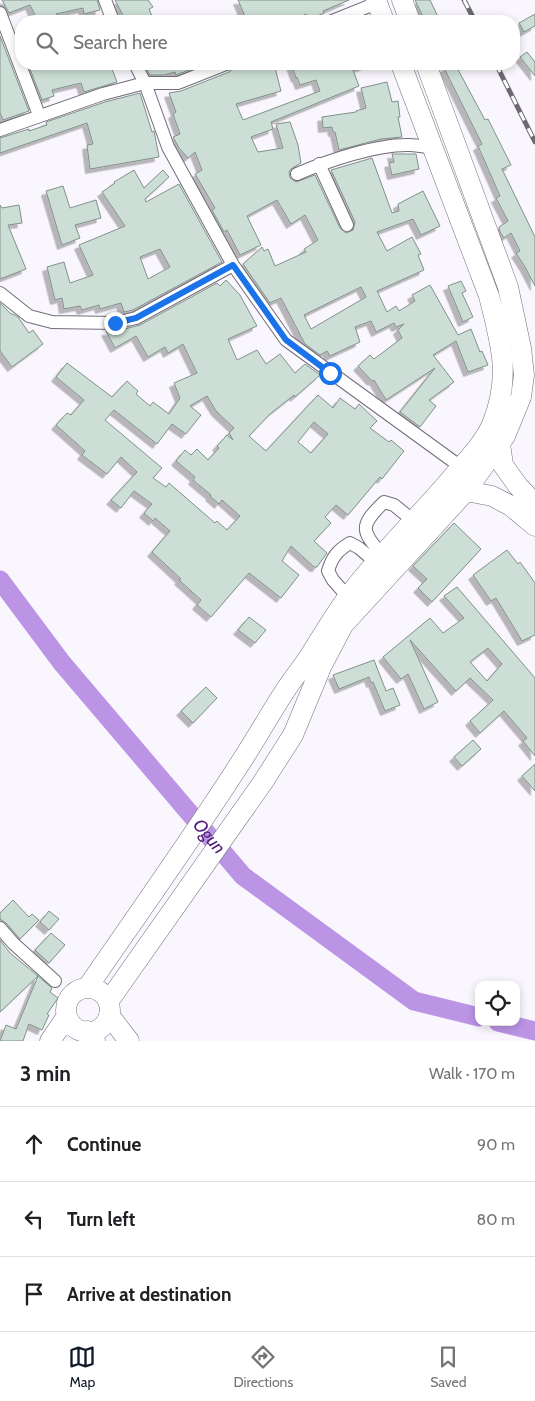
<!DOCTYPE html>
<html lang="en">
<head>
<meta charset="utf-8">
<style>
	:root { --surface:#fff; --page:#f6f6f6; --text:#202124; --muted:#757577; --line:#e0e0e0; --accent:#111827 }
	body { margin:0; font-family:Cabin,sans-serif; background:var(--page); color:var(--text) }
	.controls { position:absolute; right:15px; bottom:15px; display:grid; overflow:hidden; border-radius:10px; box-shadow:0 2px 8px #0003 }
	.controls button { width:45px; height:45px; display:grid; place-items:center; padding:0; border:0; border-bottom:1px solid var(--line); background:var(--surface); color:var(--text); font:25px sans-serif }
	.stop { position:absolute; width:15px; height:15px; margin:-11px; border:4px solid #1a73e8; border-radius:50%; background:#fff }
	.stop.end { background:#1a73e8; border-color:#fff; box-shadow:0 1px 5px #0008 }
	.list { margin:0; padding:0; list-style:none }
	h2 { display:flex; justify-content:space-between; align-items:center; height:65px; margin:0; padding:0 20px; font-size:21px }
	h2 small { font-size:16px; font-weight:400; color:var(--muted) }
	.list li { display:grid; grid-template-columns:32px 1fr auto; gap:15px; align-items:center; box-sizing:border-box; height:75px; padding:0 20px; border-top:1px solid var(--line) }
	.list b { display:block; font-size:19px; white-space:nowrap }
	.list em { font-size:16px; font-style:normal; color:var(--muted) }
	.icon { flex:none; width:28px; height:28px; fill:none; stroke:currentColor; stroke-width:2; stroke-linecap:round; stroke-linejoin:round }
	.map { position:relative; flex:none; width:535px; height:1041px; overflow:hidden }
	.search { position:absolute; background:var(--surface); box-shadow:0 2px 8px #0003; left:15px; right:15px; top:15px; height:55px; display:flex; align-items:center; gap:12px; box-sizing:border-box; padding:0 18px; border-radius:20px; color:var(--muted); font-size:19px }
	.sheet { height:290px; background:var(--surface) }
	nav { display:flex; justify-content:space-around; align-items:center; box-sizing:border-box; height:70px; border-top:1px solid var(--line); background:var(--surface); font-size:14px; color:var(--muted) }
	nav a { display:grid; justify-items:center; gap:2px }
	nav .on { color:var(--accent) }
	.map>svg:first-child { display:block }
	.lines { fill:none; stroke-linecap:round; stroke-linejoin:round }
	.river { stroke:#bb94e6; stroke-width:19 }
	.building { fill:#ccded5; stroke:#809189; fill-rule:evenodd; filter:url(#shadow) }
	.minor-casing { stroke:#736d7b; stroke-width:14 }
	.primary-casing { stroke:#736d7b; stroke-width:21 }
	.trunk-casing { stroke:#736d7b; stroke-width:21 }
	.minor { stroke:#fff; stroke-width:12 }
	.primary { stroke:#fff; stroke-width:20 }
	.trunk { stroke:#fff; stroke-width:20 }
	.rail-casing { stroke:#6c6a70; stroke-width:5 }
	.rail { stroke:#fff; stroke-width:3; stroke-dasharray:9; stroke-linecap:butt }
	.route { stroke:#1a73e8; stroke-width:6 }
	.labels { text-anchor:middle; stroke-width:4.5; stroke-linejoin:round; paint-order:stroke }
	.water-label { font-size:18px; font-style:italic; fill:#511b7b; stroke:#fff }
</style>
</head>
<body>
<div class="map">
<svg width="535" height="1041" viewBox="0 0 535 1041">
	<defs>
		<filter id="shadow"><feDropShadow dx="-4.5" dy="4.5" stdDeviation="0" flood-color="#0004"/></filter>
	</defs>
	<rect width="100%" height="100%" fill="#f9f7fd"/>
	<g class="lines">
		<g class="river">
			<path id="s1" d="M0,580l62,83 181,213 171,125 65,16"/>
			<path d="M498,1022l37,9"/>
		</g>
	</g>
	<path class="building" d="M2,0h95l3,10 -16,4 -1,-6 -27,6 4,7h-22l-8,-16 -21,8z
		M115,0h33l5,7 -4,2 5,12h-28z
		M238,0h111l-26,11 1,2 -16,7 -2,-6 -14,7h-45z
		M415,0h15l10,21h-15z
		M535,14v12l-11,6 -5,-9z
		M0,36l29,75 -26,9 -3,-7z
		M527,52l8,10v14l-15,-19z
		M28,64h82l7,18 -33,10 -3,-9 -29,7 2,6 -12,4z
		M144,64h61l-29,11 -1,-3 -11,3h-14z
		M234,64l2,2 7,-2h31l7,27 -45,13 7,16 77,-29 -4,-11 -16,5 -3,-8 -1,1 -5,-14h78l-16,6 6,16 -88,36 2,7 -22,8 7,15 25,-4 -7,-24 14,-2 8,23 3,18 -10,6 -2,3 1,6 6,4 19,-7 25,53 6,5 7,-3 2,-8 -24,-52 41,-12 20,55 7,-2 -1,-7 25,-13 17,35 -19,9 -8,-16 -36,13 10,19 25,-14 9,17 -3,1 6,15 -47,21 10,21 9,-6 3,5 16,-10 -3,-6 18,-10 28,50 13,-6 9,23 2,-1 6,14 -20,7 -12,-31 -23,14 21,27 -25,18 7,6 -16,21 -20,-15 35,-44 -49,32 -12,-20 -2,1 -14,-15 12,-11 4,4 28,-21 -4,-8 6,-6 -8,3 -2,-4 -18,9 -5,-11 -16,6 5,15 -30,14 -3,-5 -7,4 -15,-11 -24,-46 -11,5 -27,-39 19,-17 2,4 4,-2 7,17 31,-14 -2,-3 14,-9 -13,-25 -14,9 -14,-24 -30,16 14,29 -21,10 -13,-25 -3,2 -12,-22 3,-2 -20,-34 7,-4 -7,-18 -7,6 -9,-10 -6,-11 7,-3 -7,-20 3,-2 -7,-19 12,-2 48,-19 4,-3zM361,287l5,10 -55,32 -7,-14z
		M452,64h3l30,56 3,-1 23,46 -9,4 33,68v49l-10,-19 -9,-14 4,-2 -9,-18 -7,5 -4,-6 -1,-5 9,-6 -12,-23 4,-2 -22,-50 4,-2 -38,-76z
		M387,82l5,20 6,-1 2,16h-2l4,20 -21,2 -42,11 -4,-18h-2l-1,-5 -9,1 -1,-11 34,-5v-1l10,-3 -5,-20z
		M140,93l12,39 2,-1 1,5 4,21 -69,12 -3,-24 6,-1 -6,-21 -87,30v-15l29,-9v2l18,-6 -1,-3 59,-20z
		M392,154h24l3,15 -27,6 -3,-12 5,-1z
		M134,170l10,18 19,-18 6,7 -24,22 1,3 33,-18 43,78 -89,48 -9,2 -3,-9 -21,6 -1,-4 -17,5 -2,-4 -16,3 -2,-11 -7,2 -8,-33 17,-5 6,21 23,-8 -14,-30 46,-19 -23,-34 13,-9 -1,-1zM160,249l10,18 -22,12 -8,-22z
		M63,186l7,22 26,-8 5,18 -26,7 5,13 -18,7 -16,-54z
		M0,205l2,3 17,-3 3,18 -14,2 18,44 -26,10z
		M226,280l14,15 17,31 -29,13 9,21 20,-10 9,14 14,-10 15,19 10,-9 15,11 -25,22 -1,-2 -24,19 -21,22 17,15 52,-56 15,13 7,-10 15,11 4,-5 18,17 -7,7 19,14 2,-2 13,11 -22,28 -2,-2 -32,38 -12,-10 -11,12 6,6 -17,18 13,12 -10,14h-3l-23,-21 -9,15 17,14 -18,23 -32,-25 -38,44 -14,-12 4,-5 -22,-20 2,-1 -29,-27 18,-21 -15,-13 -2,3 -9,-8 8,-9 -18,-13 -13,17 -10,-8 26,-28 -16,-15 -14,17 -25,-19 3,-4 -29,-26 11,-12 4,2 13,-15 -28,-23 11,-14 45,34 15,-16 11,10 -2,3 14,12 3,-4 16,12 11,-16 -6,-15 23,-10 -14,-29 -15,9 -3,-6 -17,10 -12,-21 -21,12 -9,-17h11l23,-6 77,-42 3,3zM207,396l9,15 18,17 -5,5 4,7 -6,-5 -10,11 2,2 -11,12 -11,-11 -6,6 -6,-5 -9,11 19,16 -2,3 18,15 -1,1 9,8 3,-4 18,16 -13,14 -10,-9 -2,2 -46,-40 -3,4 -13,-9 9,-10 -57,-48 9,-10 43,34 15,-20 14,10 15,-19 -11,-9zM314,422l14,12 -17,19 -13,-11z
		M461,281l5,10 -4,2 11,24 -10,5 -15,-36z
		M0,303l11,11h2l5,3 11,16 4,-3 10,14 -31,23 -12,-16z
		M454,523l27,26 -49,53 -14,-14 9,-9 -14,-13z
		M507,550l11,14 2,-2 15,21v52l-13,6 -26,-43 -5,3 -18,-26z
		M457,587l78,91v78l-12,-15 4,-3 -23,-27 -24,22 -10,-12 23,-21 -23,-22 -14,13 -46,-51 28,62 -14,7 -16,-35 -7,5 -18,-22 47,-39 13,15 21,-15 -20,-22zM488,648l14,16 -15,17 -17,-19z
		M249,617l17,13 -11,13 -17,-13z
		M374,660l12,31 7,-3 7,17 -15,6 -12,-29 -2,1 -2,-6 -30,12 -6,-14z
		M206,687l11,11 -24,25 -12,-12z
		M473,740l8,9 -19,17 -8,-9z
		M535,764v27l-13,-15z
		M13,900l16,17 3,-3 7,6 -19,19 -14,-16 -6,-4v-6z
		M49,911l10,8 -10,11 -9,-8z
		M51,933l14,12 -16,18 -14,-13z
		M0,940l10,13 28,23 -38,36z
		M38,976l14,12 -2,4 8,6 -11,16 2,1 -7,15 -13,-6 -6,17h-23l6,-16 10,4z"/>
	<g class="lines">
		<defs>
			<path id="minor" d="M105,0l8,21
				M0,13l39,102
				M332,21l45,-18
				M135,64l10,19 23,64 65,118 53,75 175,127
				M0,130l103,-36 42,-11h33l48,-19
				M319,164l28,61
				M297,174c30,-13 80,-30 113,-29 7,0 15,2 23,3
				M0,293l29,23 23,6 63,1 21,-5 97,-53
				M383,556c-21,-25 -25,-29 1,-54l10,3 21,17
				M348,597l-15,-17 -5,-9c4,-14 10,-21 22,-28l9,5 18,15
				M0,928l13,15 42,38"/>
			<path id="primary" d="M500,444l3,21 15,21 17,18
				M466,491l26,5 19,10 24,20
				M109,1015l20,26
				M87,1031l8,10"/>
			<path id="trunk" d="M376,0l8,21
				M402,0l8,21
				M87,988c51,-74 103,-147 152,-223 16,-24 30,-50 46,-74 8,-13 18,-24 26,-37 11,-18 22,-36 34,-53 31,-43 71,-81 106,-122 14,-17 34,-36 42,-57 18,-47 8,-78 -4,-126l-88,-232
				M66 1010a22 22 0 1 1 44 0a22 22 0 1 1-44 0Z
				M108,1002l155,-220 30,-47 29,-70 21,-40 123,-134 39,-55 16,-39 3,-22 -3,-27 -13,-61 -82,-223
				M50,1041l17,-25"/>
		</defs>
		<use href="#minor" class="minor-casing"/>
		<use href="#primary" class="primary-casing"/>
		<use href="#trunk" class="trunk-casing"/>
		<use href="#minor" class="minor"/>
		<use href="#primary" class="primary"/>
		<use href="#trunk" class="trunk"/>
		<defs>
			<path id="rail" d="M464,0l11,21
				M496,64l39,78"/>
		</defs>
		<use href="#rail" class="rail-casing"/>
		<use href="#rail" class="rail"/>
	</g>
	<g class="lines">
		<path class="route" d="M115,323l21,-5 97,-53 53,75 44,33"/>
	</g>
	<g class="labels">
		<g class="water-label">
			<text dy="6" stroke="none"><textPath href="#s1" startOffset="331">Ogun</textPath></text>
		</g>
	</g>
</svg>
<div class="controls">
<button><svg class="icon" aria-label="locate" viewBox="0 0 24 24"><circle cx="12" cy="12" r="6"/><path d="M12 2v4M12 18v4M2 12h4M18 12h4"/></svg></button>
</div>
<div class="stop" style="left:330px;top:373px"></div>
<div class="stop end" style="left:115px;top:323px"></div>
<div class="search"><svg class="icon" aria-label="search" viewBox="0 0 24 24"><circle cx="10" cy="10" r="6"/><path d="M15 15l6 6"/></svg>Search here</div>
</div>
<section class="sheet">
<h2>3 min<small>Walk · 170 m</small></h2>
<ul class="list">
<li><svg class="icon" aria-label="ahead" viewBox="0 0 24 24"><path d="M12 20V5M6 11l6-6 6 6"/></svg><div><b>Continue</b></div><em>90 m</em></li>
<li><svg class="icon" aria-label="left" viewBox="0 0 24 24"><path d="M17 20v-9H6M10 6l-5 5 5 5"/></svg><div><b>Turn left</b></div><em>80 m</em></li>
<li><svg class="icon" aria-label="arrive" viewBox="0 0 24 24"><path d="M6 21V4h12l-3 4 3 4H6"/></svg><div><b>Arrive at destination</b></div></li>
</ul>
</section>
<nav>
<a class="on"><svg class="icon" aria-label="map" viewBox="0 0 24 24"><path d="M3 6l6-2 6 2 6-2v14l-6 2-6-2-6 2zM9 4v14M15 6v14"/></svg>Map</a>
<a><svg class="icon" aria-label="directions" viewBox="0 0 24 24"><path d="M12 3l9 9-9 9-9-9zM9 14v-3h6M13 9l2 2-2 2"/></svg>Directions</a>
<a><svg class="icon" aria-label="saved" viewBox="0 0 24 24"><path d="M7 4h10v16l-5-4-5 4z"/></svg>Saved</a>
</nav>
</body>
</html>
